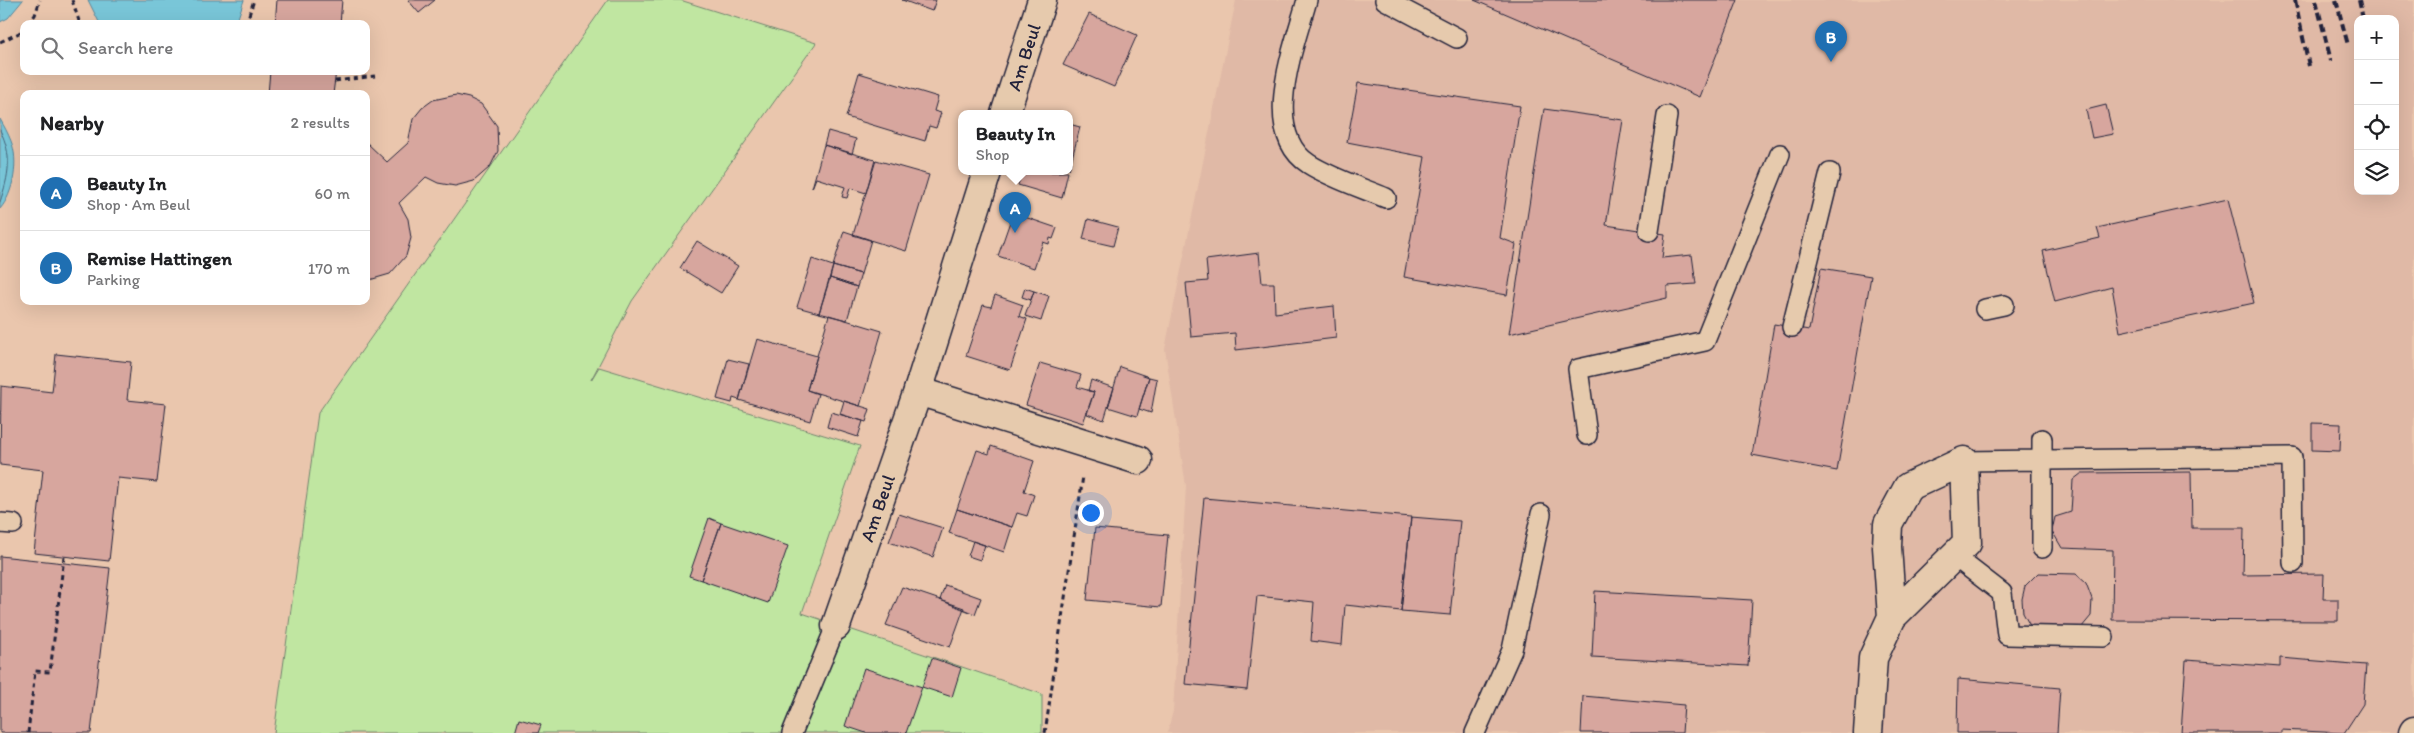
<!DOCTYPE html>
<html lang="en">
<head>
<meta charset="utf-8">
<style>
	:root { --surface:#fff; --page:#f2f2f2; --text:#202124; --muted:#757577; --line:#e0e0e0; --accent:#1f6fb2 }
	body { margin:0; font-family:Itim,sans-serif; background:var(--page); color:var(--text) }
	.controls { position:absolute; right:15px; top:15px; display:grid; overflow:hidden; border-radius:10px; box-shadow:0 5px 20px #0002 }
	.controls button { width:45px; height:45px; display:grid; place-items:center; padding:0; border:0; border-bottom:1px solid var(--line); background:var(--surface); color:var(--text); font:25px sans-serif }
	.you { position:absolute; left:1090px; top:512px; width:18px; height:18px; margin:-12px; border:4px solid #fff; border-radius:50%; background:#1a73e8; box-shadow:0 0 0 8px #1a73e833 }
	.badge { display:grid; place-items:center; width:32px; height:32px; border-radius:50%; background:var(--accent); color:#fff; font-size:16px; font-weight:700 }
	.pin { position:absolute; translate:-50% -41px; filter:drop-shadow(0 1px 2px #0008) }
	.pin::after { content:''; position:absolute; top:26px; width:18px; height:15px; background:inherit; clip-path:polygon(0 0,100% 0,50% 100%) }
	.popup { position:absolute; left:958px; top:110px; width:115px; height:65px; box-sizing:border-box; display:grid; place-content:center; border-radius:10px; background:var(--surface); filter:drop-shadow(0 1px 4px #0005); font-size:16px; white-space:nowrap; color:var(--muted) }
	.popup b { font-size:19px; color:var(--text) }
	.popup::after { content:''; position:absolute; left:50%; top:100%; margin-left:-10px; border:10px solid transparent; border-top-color:var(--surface) }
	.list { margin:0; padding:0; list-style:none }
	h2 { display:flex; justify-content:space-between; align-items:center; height:65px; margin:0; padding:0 20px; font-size:21px }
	h2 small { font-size:16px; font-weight:400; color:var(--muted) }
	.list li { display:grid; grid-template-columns:32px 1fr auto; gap:15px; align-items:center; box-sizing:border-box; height:75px; padding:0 20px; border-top:1px solid var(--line) }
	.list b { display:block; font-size:19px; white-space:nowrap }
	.list p { margin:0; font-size:16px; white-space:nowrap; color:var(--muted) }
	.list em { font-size:16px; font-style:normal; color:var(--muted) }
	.icon { flex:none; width:28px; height:28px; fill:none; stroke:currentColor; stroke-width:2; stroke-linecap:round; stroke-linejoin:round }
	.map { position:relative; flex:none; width:2414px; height:733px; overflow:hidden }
	.search { position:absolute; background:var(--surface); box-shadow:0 5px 20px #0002; left:20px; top:20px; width:350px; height:55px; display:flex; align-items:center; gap:12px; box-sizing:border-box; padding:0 18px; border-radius:10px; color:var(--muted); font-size:19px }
	.panel { position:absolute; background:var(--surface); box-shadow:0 5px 20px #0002; left:20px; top:90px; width:350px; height:215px; border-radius:10px }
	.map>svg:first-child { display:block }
	.built { fill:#e0b9a6; fill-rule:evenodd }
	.green { fill:#c0e6a1; stroke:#71846e }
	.water { fill:#79c6d8; stroke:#568499 }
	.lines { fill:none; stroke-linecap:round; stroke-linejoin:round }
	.shore { stroke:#45647a; stroke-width:1 }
	.building { fill:#d7a69e; stroke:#22223b }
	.lane-casing { stroke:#22223b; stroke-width:22 }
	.street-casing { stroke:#22223b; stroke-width:31 }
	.path { stroke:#22223b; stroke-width:3; stroke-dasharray:5 4; stroke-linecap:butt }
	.lane { stroke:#e6caad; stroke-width:19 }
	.street { stroke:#e6caad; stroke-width:28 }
	.rail { stroke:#22223b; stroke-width:4; stroke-dasharray:8 4; stroke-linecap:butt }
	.labels { text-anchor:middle; stroke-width:4; stroke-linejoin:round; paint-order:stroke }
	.street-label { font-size:19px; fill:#22223b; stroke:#e6caad }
</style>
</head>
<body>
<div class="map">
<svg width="2414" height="733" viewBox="0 0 2414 733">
	<rect width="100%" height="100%" fill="#eac6ad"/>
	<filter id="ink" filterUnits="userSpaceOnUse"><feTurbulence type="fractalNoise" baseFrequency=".02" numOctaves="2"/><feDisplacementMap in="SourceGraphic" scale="10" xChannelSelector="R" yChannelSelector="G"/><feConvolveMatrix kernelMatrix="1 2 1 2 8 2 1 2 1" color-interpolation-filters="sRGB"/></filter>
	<g filter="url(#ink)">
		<path class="built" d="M1236,0h1178v733h-1247l6,-22 13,-225 -21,-137zM2358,19h37v172h-37z"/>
		<path class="green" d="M608,0h72l136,43 -184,258 -41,79 8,-13 261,79 -58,167 240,81v39h-768l44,-320z"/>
		<path class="water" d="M0,0h23l-15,18 -8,4z
			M88,0h156l-6,18 -5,6h-133z
			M0,119c4,7 8,14 11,22 8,19 3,52 -11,68z"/>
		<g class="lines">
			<path class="shore" d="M0,130c13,26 9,45 0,72"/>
		</g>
		<path class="building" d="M277,0h65l-2,24h-65z
			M408,0h27l-16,13z
			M902,0h34l-4,11z
			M1474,0h264l-38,97z
			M1089,14l48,21 -23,52 -51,-22z
			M270,71h66l-3,23h-65z
			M859,73l79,24 -4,14 7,2 -5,15 -7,-2 -4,15 -79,-24z
			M1358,83l162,23 -20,132 16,6 -9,51 -103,-18 21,-120 -78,-15z
			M456,95l13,3 12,6 16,22 1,25 -8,16 -16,14 -19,5 -17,-3 -12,-6 -27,26 9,16 3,19 -5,18 -16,18 -24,7v-139l21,20 21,-19 5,-24 9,-11 11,-8z
			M2106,105l7,29 -21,4 -6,-28z
			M1544,109l79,11 -17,105 59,9 -3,24 30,-3 4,29 -29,2v12l-158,36z
			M1069,124l11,3 -11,43z
			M828,131l28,8 -4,15 -28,-9z
			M824,145l51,15 -9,33 -16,-5 -3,10 -5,-1 3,-10 -29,-9 -4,10z
			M876,160l53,15 -23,76 -53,-16z
			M1022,172h46l-6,26 -44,-13z
			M2228,199l26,104 -134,29 -8,-45 -57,15 -12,-51 57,-13 -3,-10z
			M1013,213l44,15 -4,11 -3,-1 -1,6 -6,-2 -9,26 -36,-12z
			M1088,219l30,8 -5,19 -30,-7z
			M844,231l27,9 -10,34 -28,-8z
			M697,241l41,25 -17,27 -41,-25z
			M1259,253l3,30h12l1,30 59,-7 2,32 -100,12 -1,-17 -44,4 -5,-54 22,-2 -2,-21z
			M812,259l21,7 -14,47 -22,-6z
			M833,266l28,8 -4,13 -27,-9z
			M1821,268l50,8 -34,195 -85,-16 22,-131 35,6z
			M830,278l27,9 -10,33 -28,-7z
			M1025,288l9,3 -3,9 -9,-3z
			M1034,291l15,5 -8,25 -16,-5z
			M995,295l28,10 -4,11 8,3 -17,51 -44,-14 17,-51 8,2z
			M829,315l53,16 -22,75 -53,-16z
			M757,339l60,17 -10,34 11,4 -8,27 -71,-21z
			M56,354l75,8 -4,38 39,4 -9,78 -39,-4 -9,83 -75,-8 9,-83 -43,-5 1,-79 51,6z
			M728,359l21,5 -10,36 -6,-2 -1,5 -15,-4z
			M1040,363l41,12 -4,12 17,5 -11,31 -57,-18z
			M1120,367l29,10 -12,39 -29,-9z
			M1149,377l8,2 -6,34 -12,-4z
			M1091,380l23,8 -10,32 -17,-6 7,-22 -6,-1z
			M844,401l26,8 -4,13 -26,-8z
			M831,412l32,9 -5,16 -31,-10z
			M2312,423l29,1 -1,27 -28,-1z
			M991,446l43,15 -10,30 10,4 -7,21 -10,-3 -5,14 -55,-18 20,-59 12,4z
			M2191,472l1,56h52l-1,47 81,-1 -1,25h15v22l-226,-1 1,-70 -51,-2 -10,-17 3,-14 16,-5 2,-32 9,-7z
			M1204,498l207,19 -10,94 -56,-6 -3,40 -31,-4 3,-39 -57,-6 -10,94 -62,-6z
			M957,509l55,18 -8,25 -55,-19z
			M899,514l44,14 -10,29 -44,-15z
			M1411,517l49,4 -10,94 -49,-4z
			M709,518l12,5 -20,57 -12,-4z
			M721,523l67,23 -20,57 -67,-23z
			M1095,528l73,7 -7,72 -74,-7z
			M973,541l12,4 -5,15 -12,-4z
			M0,556l110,12 -19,165h-91z
			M2038,573l38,1 10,9 6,16 -1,17 -10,12 -41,3 -11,-7 -6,-11 -1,-14 3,-13z
			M945,585l36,13 -6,16 -35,-14z
			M902,587l62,21 -14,39 -64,-22z
			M1595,591l157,9 -4,66 -156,-9z
			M932,658l29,10 -9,29 -30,-10z
			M2280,658l86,7 -3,39 -19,29 -63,-3v3h-100l5,-73 94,7z
			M864,668l58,19 -16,46h-40l-21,-7z
			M1958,679l102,9 -3,45h-100z
			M1583,696l101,9 -2,28h-101z
			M519,719l22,6 -3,8h-23z"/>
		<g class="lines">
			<defs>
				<path id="lane" d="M1307,0c-12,45 -48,132 2,164 22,14 53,24 77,34
					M1385,0l72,38
					M1649,231l18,-115
					M1985,309l19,-4
					M1792,327l38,-154
					M1587,435l-9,-66 127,-28 75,-187
					M2042,439v109
					M1964,461l328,-4 1,106
					M0,523l13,1
					M1954,556l48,37 5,42 97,2
					M792,733l44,-107
					M1475,733l37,-83 29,-136"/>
				<g id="street">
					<path id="s1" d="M1005,114l37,-114"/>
					<path d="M918,391l220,69"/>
					<path id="s2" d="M836,626l82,-235 69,-219"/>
					<path d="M1868,733l5,-75 19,-41 75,-74 -3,-82 -56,26 -20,37 -1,23 5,70"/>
					<path d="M2413,733l1,-2"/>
				</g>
			</defs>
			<use href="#lane" class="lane-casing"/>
			<use href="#street" class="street-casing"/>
			<path class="path" d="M72,0l8,24
				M28,24l7,-9 5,-15
				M246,24l8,-24
				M0,42l19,-9 5,-5
				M335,81l40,-5
				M28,733l7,-62 15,1 14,-115
				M1045,733l38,-257"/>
			<use href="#lane" class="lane"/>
			<use href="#street" class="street"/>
			<path class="rail" d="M2295,0l14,66
				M2316,0l15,61
				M2336,0l12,45
				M2359,0l4,19"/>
		</g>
	</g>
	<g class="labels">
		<g class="street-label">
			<text dy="7" stroke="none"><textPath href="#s1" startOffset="60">Am Beul</textPath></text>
			<text dy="7" stroke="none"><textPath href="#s2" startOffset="125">Am Beul</textPath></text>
		</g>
	</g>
</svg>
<div class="controls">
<button>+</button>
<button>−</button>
<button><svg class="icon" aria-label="locate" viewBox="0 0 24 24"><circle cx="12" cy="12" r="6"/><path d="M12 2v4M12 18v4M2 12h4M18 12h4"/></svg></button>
<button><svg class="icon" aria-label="layers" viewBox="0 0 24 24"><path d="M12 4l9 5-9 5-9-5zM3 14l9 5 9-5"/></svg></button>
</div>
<div class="you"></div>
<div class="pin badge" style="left:1015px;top:233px">A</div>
<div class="popup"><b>Beauty In</b>Shop</div>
<div class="pin badge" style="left:1831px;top:62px">B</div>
<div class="search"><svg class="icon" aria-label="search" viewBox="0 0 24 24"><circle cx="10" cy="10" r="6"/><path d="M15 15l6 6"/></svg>Search here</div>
<section class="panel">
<h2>Nearby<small>2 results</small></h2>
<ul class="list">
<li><span class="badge">A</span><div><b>Beauty In</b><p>Shop · Am Beul</p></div><em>60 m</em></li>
<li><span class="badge">B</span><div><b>Remise Hattingen</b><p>Parking</p></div><em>170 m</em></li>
</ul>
</section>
</div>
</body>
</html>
